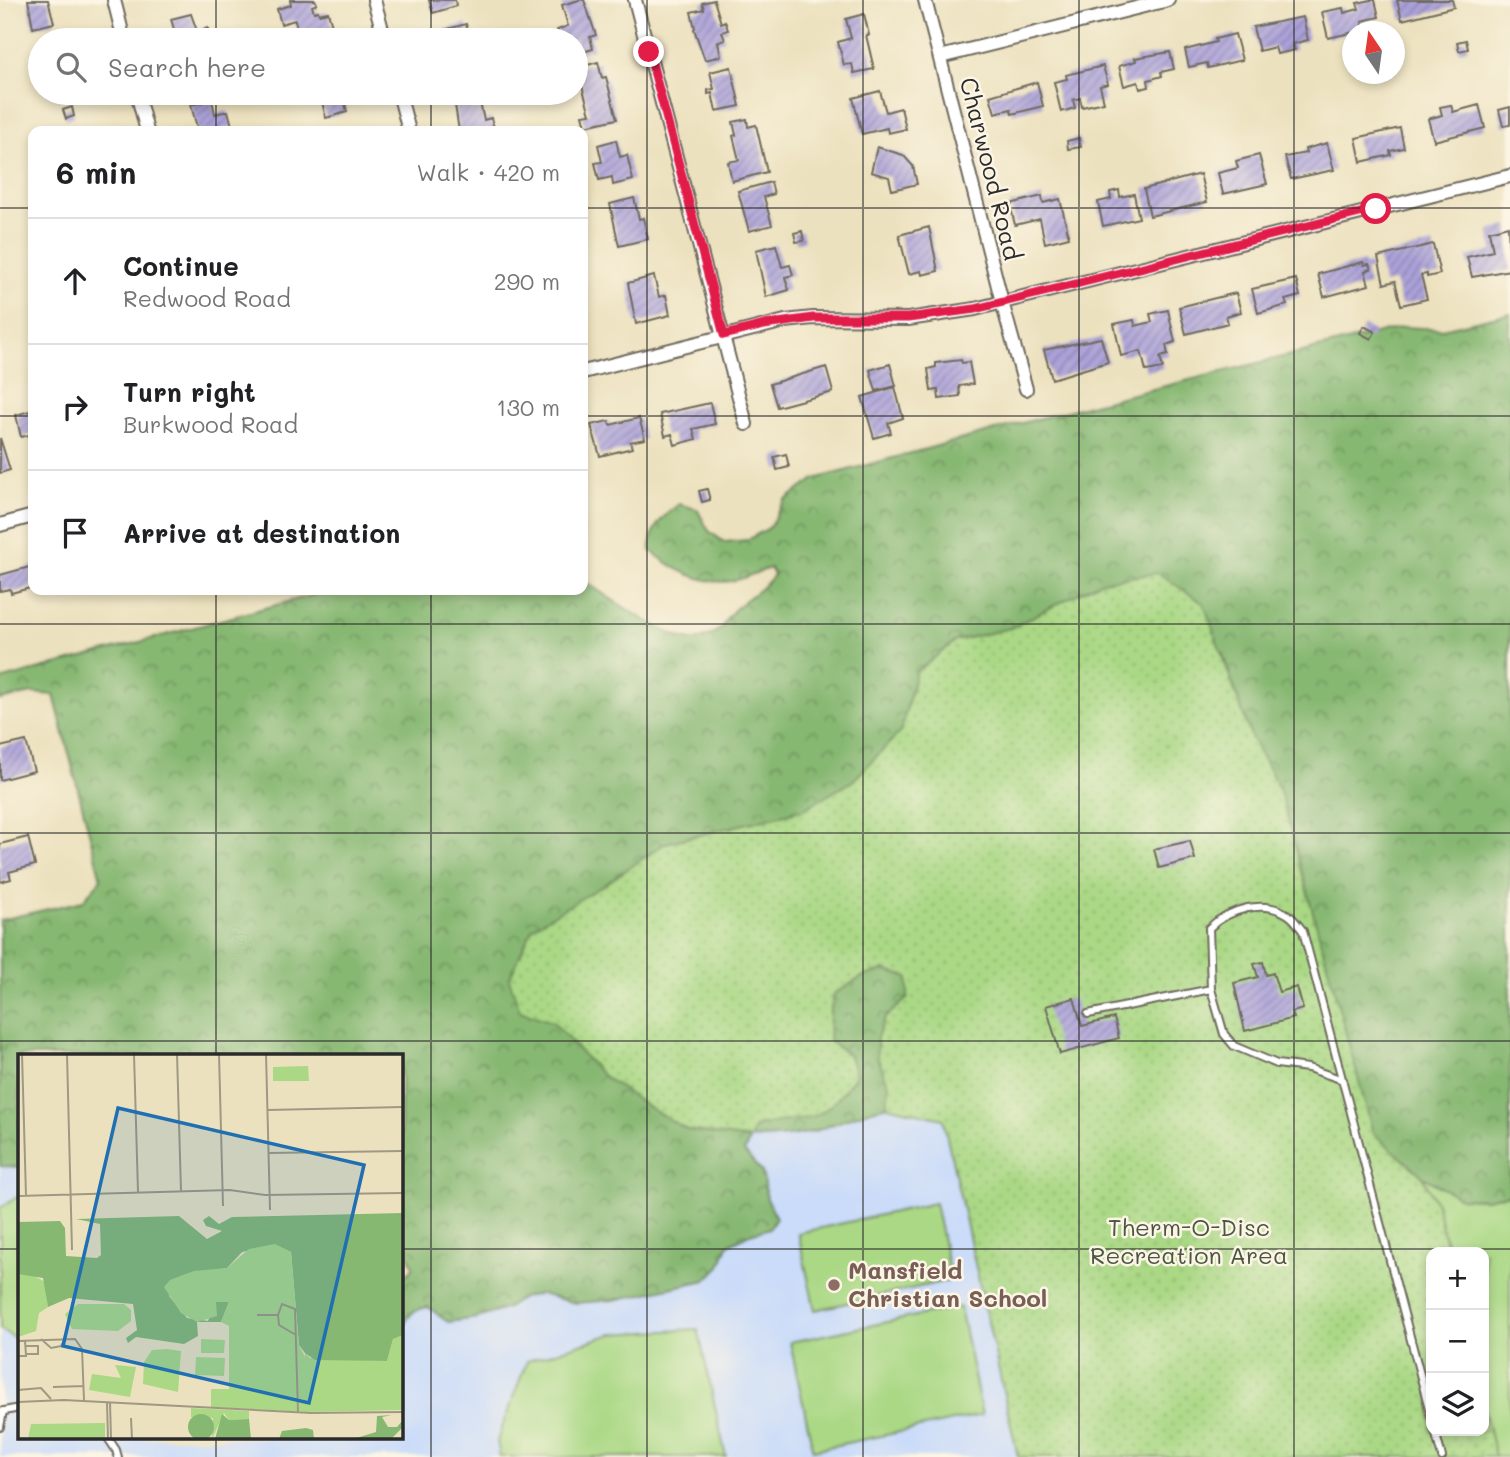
<!DOCTYPE html>
<html lang="en">
<head>
<meta charset="utf-8">
<style>
	:root { --surface:#fff; --page:#f2f2f2; --text:#202124; --muted:#757577; --line:#e0e0e0 }
	body { margin:0; font-family:Mali,sans-serif; background:var(--page); color:var(--text) }
	.controls { position:absolute; right:21px; bottom:21px; display:grid; overflow:hidden; border-radius:14px; box-shadow:0 4px 10px #0003 }
	.controls button { width:63px; height:63px; display:grid; place-items:center; padding:0; border:0; border-bottom:2px solid var(--line); background:var(--surface); color:var(--text); font:35px sans-serif }
	.compass { position:absolute; left:1342px; top:21px; width:63px; height:63px; border-radius:50%; background:var(--surface); box-shadow:0 4px 10px #0003; rotate:347deg }
	.stop { position:absolute; width:21px; height:21px; margin:-16px; border:5px solid #e11d48; border-radius:50%; background:#fff }
	.stop.end { background:#e11d48; border-color:#fff; box-shadow:0 2px 7px #0008 }
	.list { margin:0; padding:0; list-style:none }
	h2 { display:flex; justify-content:space-between; align-items:center; height:91px; margin:0; padding:0 28px; font-size:30px }
	h2 small { font-size:23px; font-weight:400; color:var(--muted) }
	.list li { display:grid; grid-template-columns:46px 1fr auto; gap:21px; align-items:center; box-sizing:border-box; height:126px; padding:0 28px; border-top:2px solid var(--line) }
	.list b { display:block; font-size:26px; white-space:nowrap }
	.list p { margin:0; font-size:23px; white-space:nowrap; color:var(--muted) }
	.list em { font-size:23px; font-style:normal; color:var(--muted) }
	.icon { flex:none; width:38px; height:38px; fill:none; stroke:currentColor; stroke-width:2; stroke-linecap:round; stroke-linejoin:round }
	.map { position:relative; flex:none; width:1510px; height:1457px; overflow:hidden }
	.search { position:absolute; background:var(--surface); box-shadow:0 4px 10px #0003; left:28px; top:28px; width:560px; height:77px; display:flex; align-items:center; gap:18px; box-sizing:border-box; padding:0 24px; border-radius:38px; color:var(--muted); font-size:26px }
	.panel { position:absolute; background:var(--surface); box-shadow:0 4px 10px #0003; left:28px; top:126px; width:560px; height:469px; border-radius:14px }
	.map>svg:first-child { display:block }
	.built { fill:#cadcf9 }
	.green { fill:#aad885; stroke:#6a8258; stroke-width:2 }
	.forest { fill:url(#forest-crowns); stroke:#59724e; stroke-width:2 }
	.park { fill:url(#park-dots); stroke:#6a8258; stroke-width:2 }
	.building { fill:url(#building-hatch) }
	.lines { fill:none; stroke-linecap:round; stroke-linejoin:round }
	.service-casing { stroke:#6f6b5e; stroke-width:10 }
	.minor-casing { stroke:#6f6b5e; stroke-width:16 }
	.service { stroke:#fff; stroke-width:6 }
	.minor { stroke:#fff; stroke-width:12 }
	.route { stroke:#e11d48; stroke-width:9 }
	.grid { fill:none; stroke:#2b2b2b; stroke-width:2; stroke-opacity:0.55 }
	.education-dot { fill:#8d6e63; stroke:#fcf5e5; stroke-width:2.5 }
	.labels { text-anchor:middle; stroke-width:5; stroke-linejoin:round; paint-order:stroke }
	.street-label { font-size:24px; fill:#2b2b2b; stroke:#fcf5e5 }
	.park-label { font-size:24px; fill:#4b5642; stroke:#fcf5e5 }
	.education-label { font-size:24px; font-weight:bold; fill:#785e54; stroke:#fcf5e5; text-anchor:start }
	.inset-road { fill:none; stroke:#9f9883; stroke-width:2 }
	.view { fill:#1f6fb2; fill-opacity:0.15; stroke:#1f6fb2; stroke-width:3.5 }
	.inset-edge { fill:none; stroke:#2b2b2b; stroke-width:3.5 }
</style>
</head>
<body>
<div class="map">
<svg width="1510" height="1457" viewBox="0 0 1510 1457">
	<defs>
		<pattern id="forest-crowns" width="20" height="18" patternUnits="userSpaceOnUse" patternTransform="scale(1.75)"><rect width="20" height="18" fill="#87b872"/><path d="M2 6a3 3 0 1 1 6 0M12 15a3 3 0 1 1 6 0" fill="none" stroke="#6f965e"/></pattern>
		<pattern id="park-dots" width="8" height="8" patternUnits="userSpaceOnUse" patternTransform="scale(1.75)"><rect width="8" height="8" fill="#aad885"/><path d="M2 2h.1M6 6h.1" fill="none" stroke="#92ba73" stroke-width="1.8" stroke-linecap="round"/></pattern>
		<pattern id="building-hatch" width="6" height="6" patternUnits="userSpaceOnUse" patternTransform="scale(1.75)"><rect width="6" height="6" fill="#aba1d9"/><path d="M-1 1l2-2M0 6l6-6M5 7l2-2" fill="none" stroke="#8b83b0"/></pattern>
	</defs>
	<rect width="100%" height="100%" fill="#fcf5e5"/>
	<filter id="ink" filterUnits="userSpaceOnUse"><feTurbulence type="fractalNoise" baseFrequency=".0143" numOctaves="2"/><feDisplacementMap in="SourceGraphic" scale="14" xChannelSelector="R" yChannelSelector="G"/><feConvolveMatrix kernelMatrix="1 2 1 2 8 2 1 2 1" color-interpolation-filters="sRGB"/></filter>
	<filter id="wash" filterUnits="userSpaceOnUse"><feTurbulence type="fractalNoise" baseFrequency=".00686" numOctaves="4" result="noise"/><feDisplacementMap in="SourceGraphic" scale="28" xChannelSelector="R" yChannelSelector="G"/><feGaussianBlur stdDeviation="1.57" result="paint"/><feColorMatrix in="noise" values="0 0 0 0 0 0 0 0 0 0 0 0 0 0 0 0 0 1.4 0 .05"/><feComposite in="paint" operator="in"/></filter>
	<g filter="url(#wash)">
		<rect width="100%" height="100%" fill="#ece1be"/>
		<path class="built" d="M887,1106l56,13 75,338h-1018v-291l19,1v271h382v-105l6,-15 7,-8 14,-3 20,15 30,-4 29,-10 15,-9 18,-5 36,9 144,-37 8,-21 22,-11 20,-6 6,-10 -9,-19 -5,-27 -18,-21 6,-12 61,-7 33,-10 22,-12z"/>
		<path class="green" d="M1422,1176c38,22 43,28 88,18v263h-15l-11,-48v-157h-36l-12,-49z
			M19,1196v145l-19,-12v-121z
			M935,1203l16,77 -136,30 -17,-77z
			M960,1307l22,108 -169,35 -23,-108z
			M698,1329l28,128h-226l-3,-16 30,-80 85,-27z"/>
		<path class="forest" d="M1510,313v881l-24,5 -26,-1 -38,-22 -49,-43 -94,-345 -28,-51 -29,-85 -120,-71 -91,47 -55,13 -40,31 -15,59 -48,50 -51,29 -136,33 -59,40 -87,128 33,11 49,53 46,32 40,23 61,9 6,-12 19,-6 40,-5 36,-60 -21,-15 1,-29 4,-18 28,-17 22,-7 24,7v21l-23,20 -8,39 12,28 -2,21c-26,5 -47,17 -72,25 -20,6 -44,6 -65,8l-6,13 18,20 5,27 9,19 -6,10 -20,6 -22,11 -8,21 -14,14 -92,20 -38,3 -36,-9 -18,4 -15,10 -29,10 -30,4 -20,-15c-17,3 -21,10 -27,26v-58l8,-2 4,-6 -12,-30v-181h-382v111l-19,-1v-246l83,-19 18,-22 -47,-184 -22,-2 -32,7v-20l331,-90h252v-10c21,15 89,61 112,60 8,0 19,-8 26,-11 15,-30 35,-31 53,-54l-4,-7c-12,3 -25,11 -37,13 -32,4 -58,-11 -82,-30 -2,-22 11,-34 28,-47l18,5 12,22 15,11 23,-2 22,-12 16,-28 30,-21 278,-75 310,-77 39,2z"/>
		<path class="park" d="M1158,573l46,31 47,133 28,51 94,345 49,43 14,27 12,49h-17v179h53v-22l11,48h-477l-75,-338 -56,-13 2,-21 -12,-28v-20l8,-19 23,-20v-21l-24,-7 -22,7 -28,17 -4,18 -1,29 21,15 6,19c-10,14 -27,37 -45,42 -19,4 -37,4 -56,10l-5,12 -62,-9 -40,-23 -46,-32 -49,-53 -33,-11 -11,-32 24,-52 74,-44 59,-40 136,-33 51,-29 48,-50 15,-59 40,-31 55,-13 91,-47z"/>
		<g id="blocks">
			<path class="building" d="M28,0h20l6,23 -21,5z
				M290,0h25l2,4 -5,2 2,6 4,-1 1,3 9,-2 6,20 -19,5 -1,-4 -15,4 -4,-17 -14,4 -4,-15 14,-4z
				M429,0h26l1,6 -23,7z
				M579,0h5l12,35 -6,2 3,12 -17,5v-14h-16l-3,-10 11,-4 -6,-21z
				M714,0l7,23 4,-2 3,9 -6,2 3,8 -7,2 3,14 -16,4 -11,-31 1,-1 -4,-16 13,-3 -2,-6z
				M1371,0h4l4,17 -17,4 2,9 -36,8 -6,-26 21,-4 1,5 15,-4 -2,-6z
				M1397,0h55l2,7 -52,13z
				M191,14l6,17 11,-3 3,12h-34l-6,-21z
				M864,14l5,21h-3l8,34 -20,4 -2,-9 -8,1 -6,-23 13,-4 -5,-19z
				M1303,17l5,23 -15,4 2,6 -18,4 -2,-7 -16,4 -6,-24z
				M466,24l4,16h-27l-3,-9z
				M1235,34l7,26 -34,8 -1,-5 -18,4 -4,-17 31,-8 -1,-3z
				M1466,40l2,9 -9,2 -2,-9z
				M1170,52l4,17 -13,3 1,4 -14,4 1,7 -9,2 -2,-7 -14,4 -5,-20 17,-5 -1,-3z
				M598,62l4,16 4,-1 11,42 -32,7 -3,-11 8,-1 -13,-46z
				M1103,66l5,18 -8,2 4,16 -22,5 -2,-9 -7,2 2,8 -14,4 -7,-30 13,-3 -1,-4z
				M731,67l9,39 -24,5 -4,-18 -4,1v-4l6,-1 -4,-17z
				M1037,82l6,24 -31,8 -1,-5 -16,4 -5,-17z
				M880,91l6,21 15,-4 5,21 -18,4 -1,-5 -25,6 -9,-36z
				M313,93h37l-7,2 4,17 -21,6 -5,-20 -6,2z
				M479,99l5,21 7,-2 4,13h-36l-4,-26z
				M212,100l3,14 13,-3 4,15 -13,5h-21l-7,-26z
				M1451,105l2,7 26,-7 6,23 -51,13 -6,-22 14,-4 -2,-8z
				M72,107l2,9 -8,3 -3,-9z
				M1510,107v18l-7,1 -4,-16z
				M747,119l1,8 8,-2 11,47 -35,9 -4,-19 11,-2 -6,-24 3,-1 -3,-13z
				M1400,128l4,20 -14,3 1,4 -30,7 -5,-24z
				M1079,138l2,9 -13,2 -1,-8z
				M616,140l4,17 7,-2 6,25 -20,5 -1,-8 -13,3 -4,-17 7,-1 -4,-17z
				M1327,143l7,27 -43,9 -6,-22 21,-4 -1,-4z
				M877,147l26,8 10,11 4,18 -25,6 -3,-13 -18,-5z
				M1259,155l8,29 -44,10 -5,-21 20,-5 -2,-7z
				M1200,174l7,28 -57,14 -6,-27z
				M771,182l3,12 -10,3 8,28 -23,6 -11,-40z
				M1119,190l1,7 14,-3 5,24 -36,8 -5,-24 13,-3 -1,-7z
				M1042,196l1,7 17,-4 9,38 -24,6 -5,-24 -25,6 -5,-21z
				M634,198l5,21 4,-1 5,21 -29,7 -9,-42z
				M1508,226l2,44 -38,7 -5,-20 26,-6 -4,-20z
				M929,227l9,44 -16,4 -1,-4 -12,3 -10,-39z
				M802,231l2,10 -8,1 -2,-9z
				M1433,244l7,30 -13,3v-3l-6,1 6,24 -26,6 -6,-24 -11,3 -6,-27z
				M776,245l6,22 8,-2 3,10 -8,2 4,13 -23,7 -10,-47z
				M1363,262l1,3 5,-1 2,5 -6,2 4,14 -45,12 -6,-23z
				M654,276l5,21 7,-2 4,20 -34,9 -8,-41z
				M1296,279l4,17 -15,4 2,5 -29,8 -6,-24z
				M1236,293l5,19 -15,4 2,7 -42,11 -7,-27z
				M1168,310l7,32 -9,3 2,10 -8,2 3,11 -17,3 -5,-20 -20,5 -7,-32 20,-4 1,6 17,-4 -2,-8z
				M1364,326l11,6 -4,7 -11,-6z
				M1101,338l7,24 -56,17 -8,-29z
				M961,360l1,3 7,-1 4,22 -14,2 1,10 -21,3 -1,-9 -7,1 -3,-22 8,-2v-4z
				M890,364l6,22 -20,5 -6,-21z
				M826,367l7,25 -56,15 -7,-23z
				M895,387l8,31 -15,5 3,10 -17,5 -12,-41z
				M710,403l5,21 -22,5 3,10 -21,6 -3,-11 -7,2 -5,-22z
				M33,410v24l-12,3 -5,-22z
				M639,418l6,21 -15,3 2,6 -32,8 -9,-31 18,-4 1,4z
				M0,438l10,32 -10,3z
				M786,454l3,13 -12,3 -3,-13z
				M707,489l3,11 -8,2 -3,-11z
				M33,566v19l-3,3 -19,5 -1,-4 -10,2v-16z
				M26,741l8,30 -34,9v-33z
				M28,837l7,28 -26,7 2,7 -11,3v-38z
				M1190,841l5,18 -36,9 -5,-19z
				M1263,962l3,13 7,-2 6,19 18,-5 6,22 -11,3 2,6 -49,13 -11,-48 24,-6 -4,-13z
				M1074,998l8,28 32,-8 5,20 -59,16 -14,-48z"/>
		</g>
	</g>
	<g filter="url(#ink)">
		<use href="#blocks" fill-opacity="0" stroke="#6f6b5e" stroke-width="2"/>
		<g class="lines">
			<defs>
				<path id="service" d="M1211,989l-2,-61c20,-19 54,-29 78,-14 7,4 11,11 16,17l128,485
					M1088,1014l123,-25 13,45 10,12 43,18 31,4 35,12
					M0,1412l19,-4
					M0,1427l3,-16
					M1435,1431l7,26
					M108,1438l8,12 2,7"/>
				<path id="minor" d="M114,0l10,40
					M374,0l11,40
					M635,0l111,424
					M925,0l77,302 24,87
					M940,57l228,-57
					M137,93l10,38
					M399,93l10,38
					M583,372l202,-51 28,-3 95,1 67,-10 535,-133
					M0,525l33,-9"/>
			</defs>
			<use href="#service" class="service-casing"/>
			<use href="#minor" class="minor-casing"/>
			<use href="#service" class="service"/>
			<use href="#minor" class="minor"/>
		</g>
	</g>
	<g class="lines" filter="url(#ink)">
		<path class="route" d="M649,52l75,283 40,-10 49,-7h95l67,-9 401,-100"/>
	</g>
	<path class="grid" d="M216,0v40M431,0v40M647,0v1457M863,0v1457M1079,0v1457M1294,0v1457M216,93v38M431,93v38M0,208h33M583,208h927M0,416h33M583,416h927M216,590v466M431,590v867M0,624h1510M0,833h1510M0,1041h1510M0,1249h19M401,1249h1109M216,1438v19"/>
	<circle class="education-dot" cx="834" cy="1285" r="7"/>
	<g class="labels">
		<g class="street-label">
			<text transform="translate(990 169) rotate(76)" y="8">Charwood Road</text>
		</g>
		<g class="park-label">
			<text x="1189" y="1236">Therm-O-Disc<tspan x="1189" dy="28">Recreation Area</tspan></text>
		</g>
		<g class="education-label">
			<text x="848" y="1279">Mansfield<tspan x="848" dy="28">Christian School</tspan></text>
		</g>
	</g>
	<g transform="translate(18 1054)">
		<rect width="385" height="385" fill="#ece1be"/>
		<path d="M11,219l16,9 3,25 -9,6 -3,18 -18,6v-63zM60,250h46l7,6v11l-13,10 -46,-2 -7,-15zM385,281v75l-97,2 -1,-59 5,5 77,3 6,-22zM183,285l24,1 -1,13h-23zM149,295l14,2 -3,41 -35,-8 1,-22 8,-12zM178,303l29,1 -1,18 -29,-1zM97,311l21,2 -6,30 -41,-7 3,-16 29,4zM173,354l58,3v8l-20,1 -5,-7 -12,26 1,-21 -22,-1zM87,369v15l-77,1 3,-15z" fill="#aad885"/>
		<path d="M385,159v122l-10,4 -6,22 -72,-1 -10,-7 -6,-8 -8,-93 -16,-7 -33,7 -15,16 -44,7 -14,21 18,22 21,3 8,-19h13l-8,20h-24l1,14 -14,8 -48,-7 -8,6 -2,-5 11,-8 -4,-26 -64,-6 -21,9 -5,-29 -25,-4v-52l42,-1 5,7 1,28 31,2 4,-3 -1,-31 -24,-5 103,-3 28,23 15,-8 -16,-5 -3,-6 6,-4 10,8 13,-7zM204,360l7,6 20,-1 2,20h-36zM170 373a13 13 0 1 1 26 0a13 13 0 1 1-26 0ZM374,361l-10,2 6,10h9l6,-7 -1,8 -11,11h-38l23,-7 1,-16zM288,374l7,2 1,9h-35l3,-8z" fill="#87b872"/>
		<path d="M290,12l1,15h-36v-14zM257,190l16,8 8,93 7,14v53l-95,-5v-18h18v-63l-8,-4 8,-20h-13l1,14 -20,6 -16,-9 -17,-26 6,-7 24,-9 33,-3 22,-19z" fill="#aad885"/>
		<path class="inset-road" d="M4,0l4,142M49,0l5,196M116,0l4,138M159,0l4,137M201,0l4,152M248,0l4,156M250,56l135,-3M251,99l134,-2M0,142l212,-6 35,5 138,-2M239,261h21l1,10 17,10M260,261l4,-11 13,5 3,103M23,285l10,9 10,-2 4,-7M0,287l57,-2 7,10 2,51M8,292h12v8h-12M0,302h8l-1,-16M35,333l31,-1M0,336l23,-2 10,11M0,348l46,-2 247,13 92,-1M89,348l1,37M92,348l1,37M113,364l1,21"/>
		<path class="view" d="M100,54l246,57 -55,238 -246,-57z"/>
		<rect width="385" height="385" class="inset-edge"/>
	</g>
</svg>
<div class="controls">
<button>+</button>
<button>−</button>
<button><svg class="icon" aria-label="layers" viewBox="0 0 24 24"><path d="M12 4l9 5-9 5-9-5zM3 14l9 5 9-5"/></svg></button>
</div>
<svg class="compass" viewBox="-18 -18 36 36"><path d="M0-13l5 13h-10z" fill="#e53935"/><path d="M0 13l5-13h-10z" fill="#757577"/></svg>
<div class="stop" style="left:1376px;top:209px"></div>
<div class="stop end" style="left:649px;top:52px"></div>
<div class="search"><svg class="icon" aria-label="search" viewBox="0 0 24 24"><circle cx="10" cy="10" r="6"/><path d="M15 15l6 6"/></svg>Search here</div>
<section class="panel">
<h2>6 min<small>Walk · 420 m</small></h2>
<ul class="list">
<li><svg class="icon" aria-label="ahead" viewBox="0 0 24 24"><path d="M12 20V5M6 11l6-6 6 6"/></svg><div><b>Continue</b><p>Redwood Road</p></div><em>290 m</em></li>
<li><svg class="icon" aria-label="right" viewBox="0 0 24 24"><path d="M7 20v-9h11M14 6l5 5-5 5"/></svg><div><b>Turn right</b><p>Burkwood Road</p></div><em>130 m</em></li>
<li><svg class="icon" aria-label="arrive" viewBox="0 0 24 24"><path d="M6 21V4h12l-3 4 3 4H6"/></svg><div><b>Arrive at destination</b></div></li>
</ul>
</section>
</div>
</body>
</html>
